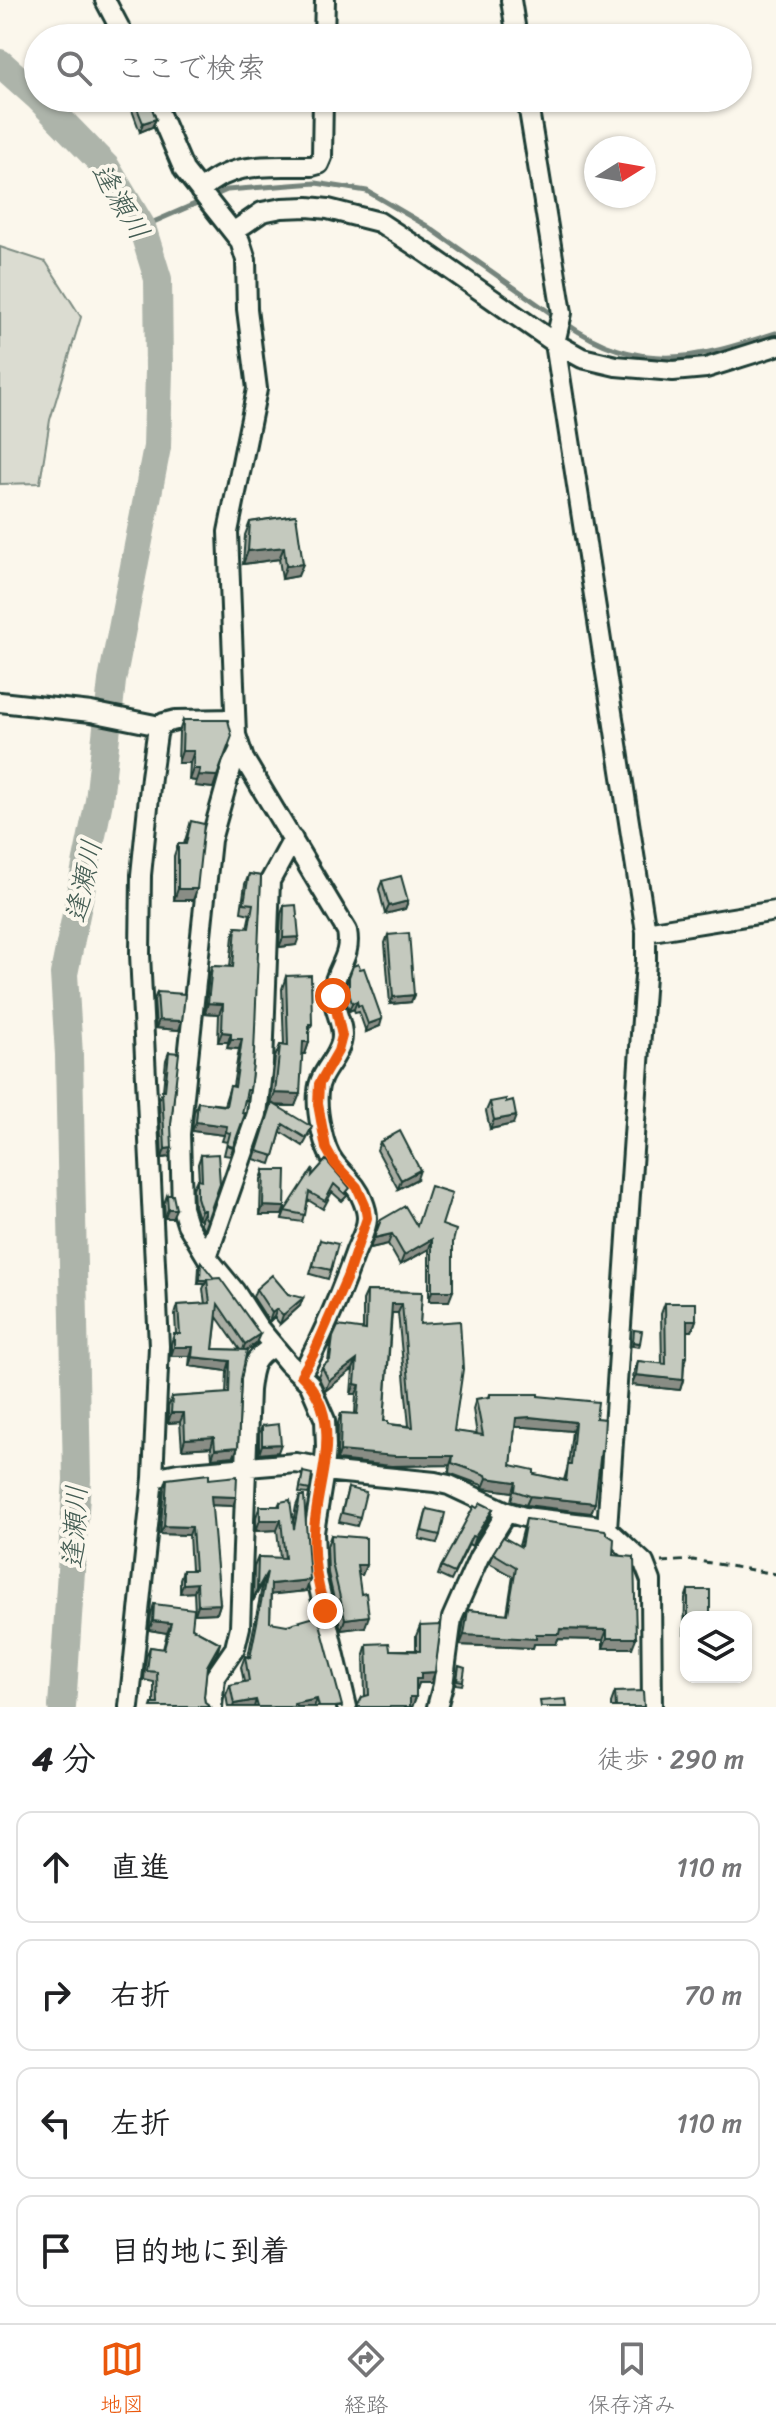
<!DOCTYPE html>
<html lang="ja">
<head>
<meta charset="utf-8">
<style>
	:root { --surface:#fff; --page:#f6f6f6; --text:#202124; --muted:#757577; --line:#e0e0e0; --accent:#ea580c }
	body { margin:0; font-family:Sriracha,"Klee One",sans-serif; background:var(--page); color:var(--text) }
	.controls { position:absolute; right:24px; bottom:24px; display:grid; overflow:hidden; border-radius:16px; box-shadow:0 2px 6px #0004 }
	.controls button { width:72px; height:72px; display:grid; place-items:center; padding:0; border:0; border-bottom:2px solid var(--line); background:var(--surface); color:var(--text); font:40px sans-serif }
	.compass { position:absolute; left:584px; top:136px; width:72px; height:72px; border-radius:50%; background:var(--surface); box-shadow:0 2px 6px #0004; rotate:79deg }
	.stop { position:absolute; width:24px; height:24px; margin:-18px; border:6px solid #ea580c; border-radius:50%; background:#fff }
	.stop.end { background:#ea580c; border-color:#fff; box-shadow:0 2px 8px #0008 }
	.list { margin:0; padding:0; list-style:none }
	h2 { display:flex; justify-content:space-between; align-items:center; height:104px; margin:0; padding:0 32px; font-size:34px }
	h2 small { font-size:26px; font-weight:400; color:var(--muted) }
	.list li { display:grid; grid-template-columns:52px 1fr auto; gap:24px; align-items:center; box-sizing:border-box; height:112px; margin:0 16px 16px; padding:0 16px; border:2px solid var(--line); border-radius:16px }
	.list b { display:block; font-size:30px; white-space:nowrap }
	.list em { font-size:26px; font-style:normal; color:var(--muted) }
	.icon { flex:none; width:44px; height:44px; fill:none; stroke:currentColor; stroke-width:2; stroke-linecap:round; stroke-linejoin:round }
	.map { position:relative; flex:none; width:776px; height:1707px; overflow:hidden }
	.search { position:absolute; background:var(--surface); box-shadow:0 2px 6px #0004; left:24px; right:24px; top:24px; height:88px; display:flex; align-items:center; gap:20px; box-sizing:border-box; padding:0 28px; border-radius:44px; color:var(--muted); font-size:30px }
	.sheet { height:616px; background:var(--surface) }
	nav { display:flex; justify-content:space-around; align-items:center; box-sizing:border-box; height:112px; border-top:2px solid var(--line); background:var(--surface); font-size:22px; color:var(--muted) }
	nav a { display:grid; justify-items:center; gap:4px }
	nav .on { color:var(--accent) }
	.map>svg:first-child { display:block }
	.green { fill:#dbdcd1; stroke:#7d8c82; stroke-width:2 }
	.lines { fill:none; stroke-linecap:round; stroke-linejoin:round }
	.stream { stroke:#74847b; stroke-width:5 }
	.river { stroke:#adb4aa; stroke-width:28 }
	.minor-casing { stroke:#1f3d34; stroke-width:24 }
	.path { stroke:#1f3d34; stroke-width:3; stroke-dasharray:8 6; stroke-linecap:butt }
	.minor { stroke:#fbf7ec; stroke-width:18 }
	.wall { fill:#a9ada3; stroke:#1f3d34; stroke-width:2; fill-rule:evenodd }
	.shaded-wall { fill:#898d85; stroke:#1f3d34; stroke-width:2 }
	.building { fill:#c4c9be; stroke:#1f3d34; stroke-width:2; fill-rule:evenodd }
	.route { stroke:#ea580c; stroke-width:10 }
	.labels { text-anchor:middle; stroke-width:8; stroke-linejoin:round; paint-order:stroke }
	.water-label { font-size:28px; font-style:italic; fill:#425b52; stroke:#fbf7ec }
</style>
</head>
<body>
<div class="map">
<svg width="776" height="1707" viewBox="0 0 776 1707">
	<rect width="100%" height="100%" fill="#fbf7ec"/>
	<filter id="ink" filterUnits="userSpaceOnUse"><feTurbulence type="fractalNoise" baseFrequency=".0125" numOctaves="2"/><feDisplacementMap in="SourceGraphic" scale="16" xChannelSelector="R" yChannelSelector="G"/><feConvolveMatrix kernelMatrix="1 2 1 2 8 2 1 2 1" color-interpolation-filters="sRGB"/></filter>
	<g filter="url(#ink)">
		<path class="green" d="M0,247l46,15 35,55 -31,103 -10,63 -40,1z"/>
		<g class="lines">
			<path class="stream" d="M142,227l85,-37 89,-7 51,8 60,35 129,91
				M564,322c75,53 132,37 212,11"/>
			<path class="river" d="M0,63l38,34
				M39,98l67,69 36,60 16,52 1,91 -2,77 -45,234 -13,120 -35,173 5,81 8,425 -15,227"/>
			<defs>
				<path id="minor" d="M105,0l20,38
					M511,0l6,38
					M324,38l1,-38
					M153,98l31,72 56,71 6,19 1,49 10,80 -29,143 8,203 8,24 103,172c5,26 -11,36 -14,58 -2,19 13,36 8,54 -5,18 -22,30 -23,49 -2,18 5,56 16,70 10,14 23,22 29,39 2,5 4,12 4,17 0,12 -8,24 -12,35 -15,42 -32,83 -54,122
					M527,98l35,215 -7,30 91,589v29l-39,568
					M200,191c32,-31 71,-24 112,-25l7,-2 3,-7 1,-59
					M233,232l29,-20 20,-4 26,-1 20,2 51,13 46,30 130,91 27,15 34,8 57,5 33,-3 70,-22
					M0,702l91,10 69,14
					M240,749l-8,16 -21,75 -31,294 2,74 5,16 20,33 27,33 24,37 30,36 21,20 16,37 1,27 -2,24 -10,61 2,43 31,132
					M646,932l130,-21
					M207,1257l50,-143 6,-51 7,-182 23,-42
					M153,1478l25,-5 118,-10 13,2 15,6 111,11 14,3 58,27 17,5 69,8 14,4 37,34 7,18v12l1,114
					M129,1707l24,-229 6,-132 -19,-392 1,-79 10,-98 6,-43 3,-8 4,-3 12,-3 59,-1
					M212,1707l3,-30 20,-29 5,-21 9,-237c3,-23 3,-32 25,-44
					M437,1707l6,-22 9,-67 27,-61 28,-45"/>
			</defs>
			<use href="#minor" class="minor-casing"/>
			<path class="path" d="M661,1562l32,-2 83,14"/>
			<use href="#minor" class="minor"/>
		</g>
		<path class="wall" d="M130,98h18l8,21 -4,8 -12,5 -11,-30z
			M296,515l2,61 -16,3 -3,-20 -36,5 2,-29 5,-13z
			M183,720l30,68 -18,-2 1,-5 -7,-1 1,-17h-12l1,-31z
			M191,821l2,79h-19v-44l4,-12h6z
			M249,874l12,2 -11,214 -3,10h-2l-3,13 3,1 -15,42 -6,-1 3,-13 -5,-1 2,-6 -32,-4 2,-19 4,-10 26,3 6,-19h3l6,-37 -12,-1 1,-6h-10l1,-28 -14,-1 4,-38 3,-9 18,1 3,-31 3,-9 11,1 3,-14 -9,-2 4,-28z
			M382,881l26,20 -3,8 -20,5 -6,-25z
			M284,906l12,39 -17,2 2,-33z
			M388,935l23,67 -21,2 -5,-61z
			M353,966l27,60 -14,6 -7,-20 -4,1 -1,-4 -5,2 -3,-11v-15z
			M286,976l26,48 -3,9v9l-4,12h-3l-7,52h-18l32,29 -6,11 -22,-14 -10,32 -17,-5 17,-54h-1l5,-48 5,-12h4l-2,-56z
			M157,992l22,38 -23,-2 -2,-28z
			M169,1052l2,72 -2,33 -7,1 -3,-59 4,-9 3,-30z
			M490,1102l23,22 -23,5 -4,-18z
			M380,1142l37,37 -19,10 -21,-39z
			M201,1155l19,29 -16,45 -3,-5v-5l-3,-1 -4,-12 -1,-18 4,-9 2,1 -1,-16z
			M326,1160l21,36 -5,5 -10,-9 -9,17 -15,-9 -6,22 -20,-3 3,-8 27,-35z
			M264,1170l21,37 -3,8h-22l1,-36z
			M167,1195l5,23h-7l-1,-14z
			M381,1220l36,5h25l11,17 -4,59h-20v-52l-29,16 -12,-21 -18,4z
			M320,1240l11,30 -3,9 -18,-5z
			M201,1262l55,81 -10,7 -5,29 -3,68 -4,9 -22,2 -1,-11 -29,2 -2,-27 -12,1v-16l4,-10 54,-3 1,-23 -38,-5 1,-10h-19v-12l3,-10h2l-1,-19 3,-10 27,-1 -2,-15 2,-5h-7l1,-17zM217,1317l23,33 -27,-1z
			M256,1289l32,5 12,12 -20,18 -6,-7 -5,5 -16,-25z
			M367,1291l55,1 -2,32 34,107 23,4 -4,-26 3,-10 13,-2 1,-3 48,2 58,22 7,32 -3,9 -9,54 -65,-8 -15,-4 2,-9 -30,-4 -1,-3 -33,-12 1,-8 -59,1 -54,-6 1,-37 3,-10 14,1 1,-20h-5l2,-25 -28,22 -7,-15 4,-9 6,-5 2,-16 3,-9 30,-8v-29zM392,1313h6l11,113 -21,-2 -4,-3zM515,1427h11l46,4 -4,35 -4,14 -30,-6 -23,-9z
			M665,1303l31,17 -4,11h-5v26l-3,9 -1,14 -3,10 -48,-5 2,-13 4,-11 24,3 -1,-50z
			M262,1426l16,26 -19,2v-20z
			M303,1472l7,18 -2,4 -9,-1z
			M167,1479h42l24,27 -22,-1 9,99 -3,9 -22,1 -1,-22 -14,1v-14l3,-9h8l-2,-35 -29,-1 4,-46z
			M348,1488l12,29 -3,9 -18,-4z
			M300,1496l6,95 -35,3 -1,28 71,85h-113l-2,-12 4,-10 14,-3 -3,-15 4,-11 3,1 15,-75 -10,19 1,-34 4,-10 22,1 -3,-28 -21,1v-14l4,-11h18l2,-4 13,21 3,-17z
			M477,1508l16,1 -3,8 -18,29 -3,-2 -18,37 -13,-6 3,-8z
			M427,1509l13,26 -3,8 -18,-4z
			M526,1519l87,36 19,93h-29v-8l-45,-1 -2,5h-22l-1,4 -73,-3 4,-25 4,-10 39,4 6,-38 -24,-13 4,-10 26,-7z
			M331,1535l35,30 -4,10h-4l7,52 -24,3 -13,-57 -1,-27z
			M688,1590l22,27h-24v18h-2l1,-36z
			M154,1604l38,24 28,15 -3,10 -11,18 -2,26 1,6 5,4h-59l1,-3h2v-22l-10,-2 2,-23 4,-10 13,2 4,-16 -18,-3 2,-16z
			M420,1626l11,57h-12l-2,6h-1v8l-4,10h-55l8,-11 -1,-42 3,-10 23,6h26v-14z
			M459,1666l4,15 -1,4 -7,-1z
			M615,1692l29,15h-33v-4z"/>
		<path class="shaded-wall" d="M156,119l-4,8 -12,5 3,-9z
			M284,547l-5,12 -36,5 5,-13z
			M303,564l-5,12 -16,3 4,-13z
			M182,751h12l-4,12h-12z
			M193,769h7l-4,12 -7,-1z
			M199,775l18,1 -4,12 -18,-2z
			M178,889h19l-4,11h-19z
			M408,901l-3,8 -20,5 4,-8z
			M299,937l-3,8 -17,2 4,-9z
			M414,995l-3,7 -21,2 3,-7z
			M357,1001l-3,8 -5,2 3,-8z
			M208,1003l15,1 -4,10 -14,-1z
			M382,1019l-2,7 -14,6 2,-8z
			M159,1020l23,1 -3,9 -23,-2z
			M222,1032l9,1 -3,9h-10z
			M231,1039h11l-3,10 -12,-1z
			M303,1042h6l-4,12h-6z
			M275,1093l25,1 -5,12 -25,-1z
			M516,1116l-3,8 -23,5 4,-9z
			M196,1122l31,4 -3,9 -32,-4z
			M172,1148l-3,9 -7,1 3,-9z
			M420,1170l-3,9 -19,10 3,-9z
			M263,1206l22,1 -3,8h-22z
			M168,1209h8l-4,9h-7z
			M201,1210h4l-4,9 -3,-1z
			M392,1234l-4,10 -18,4 4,-10z
			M432,1239l-3,10 -29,16 4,-10z
			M200,1280h7l-2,4h-7z
			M432,1291h21l-4,10h-20z
			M303,1298l-3,8 -20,18 3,-9z
			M392,1304h10l-4,9h-9z
			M277,1309l-3,8 -5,5 3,-9z
			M687,1320h9l-4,11h-9z
			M260,1334l-4,9 -14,10 3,-9z
			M633,1342l7,1 -1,4 -7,-1z
			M174,1347h19l-3,9h-19z
			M192,1357l38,4 -3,10 -38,-5z
			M357,1360l-4,9 -28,22 4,-10z
			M636,1375l47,5 -3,10 -48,-5z
			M355,1384l5,1 -4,9h-5z
			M171,1413h13l-4,9 -12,1z
			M530,1417l45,5 -3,9 -46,-4h-14l4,-9z
			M214,1437l-3,10 -29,2 3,-10z
			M281,1444l-3,8 -19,2 3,-9z
			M238,1447l-4,9 -22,2 3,-9z
			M340,1451l113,5 -3,9 -59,1 -54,-6z
			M487,1478l29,4 -3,10 -30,-4z
			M211,1496l25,1 -3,9 -25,-1z
			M530,1496l65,7 -4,10 -65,-8z
			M493,1509l-3,8 -18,29 3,-9z
			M260,1520h21l-4,10 -21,1z
			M164,1526l28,1 -3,8 -29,-1z
			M357,1565h9l-4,10h-9z
			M267,1572l-4,10 -10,19 4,-11z
			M310,1580l-4,11 -39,4 4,-11z
			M197,1583l-3,9 -14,1 3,-9z
			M220,1604l-3,9 -22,1 3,-9z
			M369,1616l-4,11 -24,3 4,-11z
			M153,1621l18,2 -4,10 -18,-3z
			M560,1629l47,1 -4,10 -45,-1 -2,5h-22l-1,4 -73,-3 4,-10 72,-1z
			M607,1638h29l-4,10h-29z
			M220,1643l-3,10 -14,23 4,-10z
			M435,1672l-4,11h-12l-2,6h-5l4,-10 5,-6z
			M410,1697h6l-4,10h-6z
			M317,1699l-3,8h-22l2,-3z
			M256,1700l-2,7h-21l1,-3z"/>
		<path class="building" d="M133,98h15l8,21 -13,4z
			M296,515l7,49 -17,2 -2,-19 -36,4 2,-29z
			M183,720h45l4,16 -15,40 -18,-1 1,-6h-7l1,-18h-12z
			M191,821l13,3 -7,65h-19v-45h8z
			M249,874l12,2 -7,177 -4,37h-3l-5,23 3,1 -12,33 -6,-2 3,-12 -4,-1 1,-6 -31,-4 2,-20 28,4 4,-20 5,1 7,-48h-11v-6l-9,-1 1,-28 -15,-1 4,-37 21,1 3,-40 13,1 4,-24 -9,-1z
			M401,876l7,25 -19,5 -7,-25z
			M296,905l3,32 -16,1 1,-32z
			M409,933l5,62 -21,2 -5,-62z
			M358,964l2,5 4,-1 18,51 -14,5 -7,-19 -3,1 -1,-5 -5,2 -3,-10v-16l4,-11z
			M311,975l1,49h-3v18h-6l-3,52 -25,-1 5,-48 8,1 -2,-70z
			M157,992l28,2 -3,27 -23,-1z
			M169,1052l10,1 -8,71 1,24 -7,1 -3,-59h3z
			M506,1099v3l7,-2 3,16 -22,4 -4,-18z
			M272,1103l40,24 -6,11 -23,-14 -9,32 -17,-5z
			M400,1131l20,39 -19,10 -21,-38z
			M218,1154l2,30 -13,36 -3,-5 1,-5h-4l-4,-13v-18l5,1 -1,-25z
			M326,1160l24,28 -5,6 -11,-10 -9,17 -16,-9 -4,23 -20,-4 28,-43 -1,8z
			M264,1170h22l-1,37 -22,-1z
			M430,1186l22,7 -10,32 14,5 -3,12v49h-21v-52l-28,16 -12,-21 -18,4 7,-18 24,-14 12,20z
			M167,1195h6l3,14h-8z
			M320,1240l18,4 -7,26 -18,-4z
			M201,1262l12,15v2l-13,1z
			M272,1275l16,19 15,4 -20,17 -6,-6 -5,4 -16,-24z
			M220,1278l40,56 -15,10 -27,-40 -5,45 34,1 -6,29 -3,68 -23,2 -1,-12 -29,2 -1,-26h-13l1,-16 57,-4 1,-32 -38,-4 1,-10h-19v-13h6l-2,-29 32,-2 -3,-24z
			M367,1291l55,1 -2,32 40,-3 3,48 -9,62 29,4 -7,-36 14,-2v-3h48v2l60,6 -2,16 9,1 -2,31h-2l-6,53 -65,-7 -15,-5 1,-9 -29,-4 -1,-3 -34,-12 1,-7h-58l-55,-5 1,-38 16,1 3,-29 -5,-1 2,-24 -28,21 -7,-14 8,-7 3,-23 5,-11 28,4zM392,1304h10l11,123 -25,-3v-3h-4zM530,1417l45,5 -4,43h-3l-2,16 -32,-7v-4l-23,-5 5,-47z
			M665,1303h31v17h-9v37h-3l-1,23 -47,-5 2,-14 28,3z
			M634,1330l8,1 -2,12 -7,-1z
			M279,1424l2,20 -19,1v-19z
			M303,1472l9,2 -2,16 -10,-2z
			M209,1474v5l28,-3 -1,21 -25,-1 9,108 -22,1 -1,-22 -14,1v-14h12l-3,-43 -28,-1 3,-47z
			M348,1488l18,4 -6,25 -18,-4z
			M300,1496h4l6,84 -39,4 -1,38 17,3 31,-9 24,90 -7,1h-16l-2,-8 -23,5v3h-36l-2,-7 -22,4 -4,-19 19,-4 -4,-25 5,2 17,-86 -10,18 1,-33 27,1 -4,-38h-21v-14h20v-4l10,-2 4,29z
			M481,1503l12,6 -18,28 -3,-1 -18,37 -13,-6 33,-61 3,2z
			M427,1509l18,4 -5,22 -18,-4z
			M526,1519l79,11 3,5 6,4 -1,16 21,2 2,81h-29v-8l-47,-1 -1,5h-23v5l-72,-4 4,-25 40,4 8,-47 -23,-14 10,-16 18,10z
			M331,1535l35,3v27h-9l4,29 5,-1 3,23 -24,3 -13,-56z
			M688,1590h22v27h-22z
			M154,1604l40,5 -2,19 28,15 -13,23 -3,31 1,6 5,4h-58v-3h6l-1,-32 -10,-1 3,-24 14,2 7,-26 -18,-2z
			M441,1625l-6,47 -14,1v6h-5v18h-6v10h-53l5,-10 7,-2 -2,-51 22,-1 1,7 30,1v-25z
			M459,1666l6,2 -2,13 -6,-1z
			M643,1691l1,16h-28l-1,-15z
			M566,1699l1,8h-26l-1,-6z"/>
	</g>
	<g class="lines" filter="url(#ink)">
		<path class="route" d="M325,1611c-7,-26 -13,-52 -11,-80 3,-53 33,-111 -13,-156l12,-20 34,-78 20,-59 -2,-13 -8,-18 -22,-23 -9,-16 -8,-44 1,-20 19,-33 4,-15 -9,-40"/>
	</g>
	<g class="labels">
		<g class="water-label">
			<text transform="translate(121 201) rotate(59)" y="10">逢瀬川</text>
			<text transform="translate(83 881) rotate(-78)" y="10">逢瀬川</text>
			<text transform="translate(74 1527) rotate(-87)" y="10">逢瀬川</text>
		</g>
	</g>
</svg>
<div class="controls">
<button><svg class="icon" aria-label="layers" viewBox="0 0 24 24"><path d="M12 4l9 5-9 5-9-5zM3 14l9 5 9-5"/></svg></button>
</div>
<svg class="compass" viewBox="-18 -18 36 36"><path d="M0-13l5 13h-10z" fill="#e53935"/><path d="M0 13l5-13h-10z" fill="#757577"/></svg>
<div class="stop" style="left:333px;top:996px"></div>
<div class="stop end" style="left:325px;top:1611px"></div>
<div class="search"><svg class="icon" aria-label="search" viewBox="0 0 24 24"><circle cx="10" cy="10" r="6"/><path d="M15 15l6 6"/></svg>ここで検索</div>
</div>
<section class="sheet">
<h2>4 分<small>徒歩 · 290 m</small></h2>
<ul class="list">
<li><svg class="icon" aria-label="ahead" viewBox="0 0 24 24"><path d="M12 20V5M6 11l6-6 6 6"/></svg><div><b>直進</b></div><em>110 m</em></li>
<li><svg class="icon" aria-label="right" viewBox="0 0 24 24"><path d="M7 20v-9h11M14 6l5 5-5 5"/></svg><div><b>右折</b></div><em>70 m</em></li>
<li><svg class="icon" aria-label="left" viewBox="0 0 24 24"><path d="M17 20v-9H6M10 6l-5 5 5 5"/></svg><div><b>左折</b></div><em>110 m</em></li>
<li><svg class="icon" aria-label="arrive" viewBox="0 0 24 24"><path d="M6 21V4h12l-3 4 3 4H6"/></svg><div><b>目的地に到着</b></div></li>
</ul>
</section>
<nav>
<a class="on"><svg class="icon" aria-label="map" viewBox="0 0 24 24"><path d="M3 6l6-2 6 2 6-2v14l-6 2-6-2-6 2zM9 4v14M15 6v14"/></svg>地図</a>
<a><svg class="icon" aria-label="directions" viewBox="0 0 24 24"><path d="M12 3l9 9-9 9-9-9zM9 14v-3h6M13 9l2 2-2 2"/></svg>経路</a>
<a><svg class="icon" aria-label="saved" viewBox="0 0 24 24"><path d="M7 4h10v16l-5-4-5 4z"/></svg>保存済み</a>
</nav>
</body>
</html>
